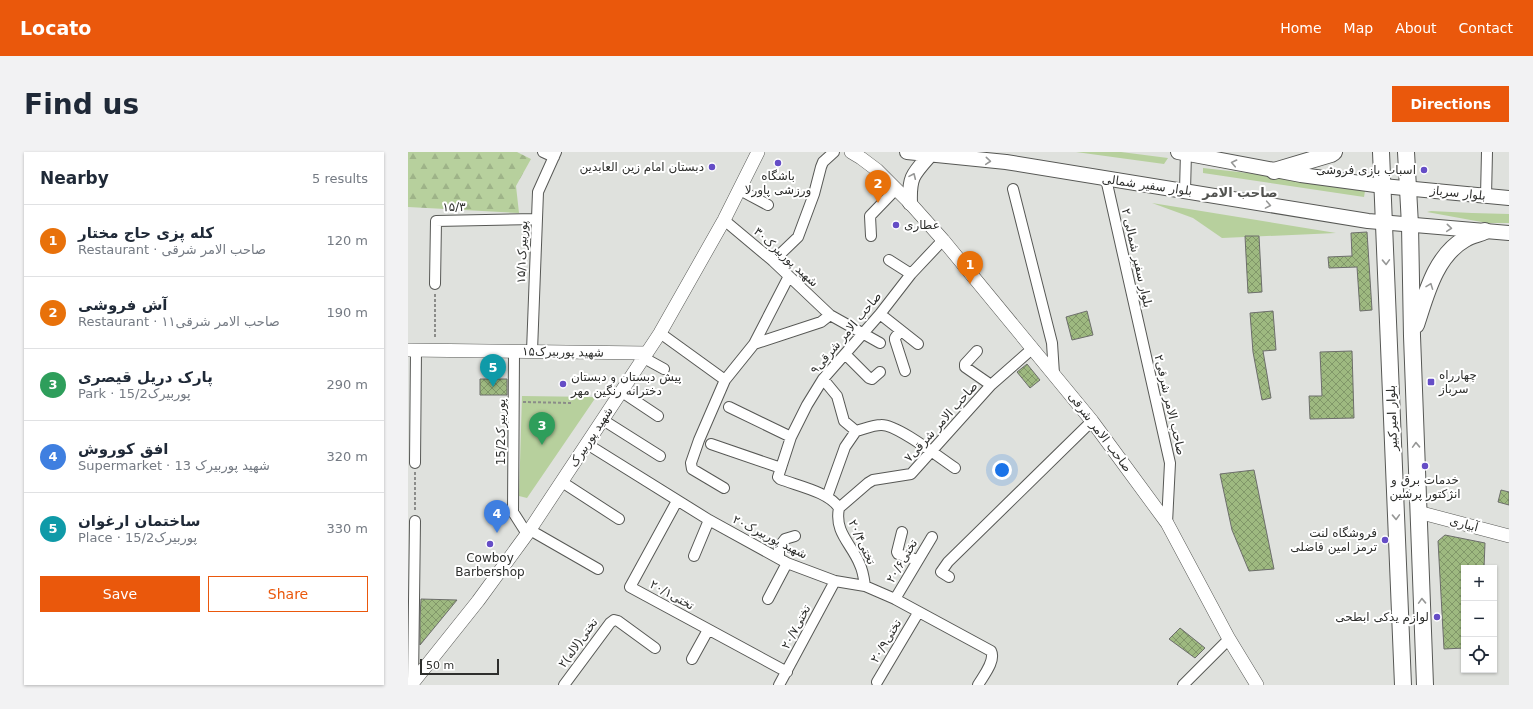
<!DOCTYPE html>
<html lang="en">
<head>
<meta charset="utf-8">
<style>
	:root { --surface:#fff; --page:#f2f2f3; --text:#1f2937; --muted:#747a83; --line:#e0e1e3; --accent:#ea580c }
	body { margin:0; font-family:"DejaVu Sans","Noto Sans Arabic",sans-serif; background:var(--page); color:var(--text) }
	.controls { position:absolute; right:12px; bottom:12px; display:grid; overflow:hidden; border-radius:0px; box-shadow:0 1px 3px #0004 }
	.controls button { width:36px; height:36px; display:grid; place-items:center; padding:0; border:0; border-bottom:1px solid var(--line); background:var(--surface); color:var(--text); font:20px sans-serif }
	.scale { position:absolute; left:12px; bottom:10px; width:79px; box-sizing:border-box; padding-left:4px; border:2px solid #2e2f2d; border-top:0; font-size:11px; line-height:14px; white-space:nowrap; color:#2e2f2d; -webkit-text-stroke:3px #fff; paint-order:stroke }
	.you { position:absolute; left:594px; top:318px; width:14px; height:14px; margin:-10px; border:3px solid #fff; border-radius:50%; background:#1a73e8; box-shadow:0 0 0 6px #1a73e833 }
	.badge { display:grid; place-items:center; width:26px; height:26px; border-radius:50%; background:var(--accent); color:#fff; font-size:13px; font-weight:700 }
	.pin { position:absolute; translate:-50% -33px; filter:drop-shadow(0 1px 2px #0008) }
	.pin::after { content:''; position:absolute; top:21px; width:14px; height:12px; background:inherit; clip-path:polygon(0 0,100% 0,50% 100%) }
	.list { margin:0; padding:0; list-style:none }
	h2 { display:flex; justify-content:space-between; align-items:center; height:52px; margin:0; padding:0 16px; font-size:17px }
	h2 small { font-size:13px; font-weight:400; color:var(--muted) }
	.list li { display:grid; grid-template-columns:26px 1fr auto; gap:12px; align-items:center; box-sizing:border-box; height:72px; padding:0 16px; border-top:1px solid var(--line) }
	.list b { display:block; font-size:15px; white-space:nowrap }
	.list p { margin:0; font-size:13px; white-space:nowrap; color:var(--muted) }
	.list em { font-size:13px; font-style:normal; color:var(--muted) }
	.actions { display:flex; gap:8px; padding:12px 16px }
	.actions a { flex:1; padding:9px 0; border:1px solid var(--accent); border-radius:0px; text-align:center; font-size:14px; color:var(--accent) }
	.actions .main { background:var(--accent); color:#fff }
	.icon { flex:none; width:22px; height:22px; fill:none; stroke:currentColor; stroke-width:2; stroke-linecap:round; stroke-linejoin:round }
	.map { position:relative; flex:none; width:1101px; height:533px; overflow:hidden; border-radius:0px }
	header { display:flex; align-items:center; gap:24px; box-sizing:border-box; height:56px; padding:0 20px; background:var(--accent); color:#fff }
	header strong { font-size:19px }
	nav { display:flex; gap:22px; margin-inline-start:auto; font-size:14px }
	.intro { display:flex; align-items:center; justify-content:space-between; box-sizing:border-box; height:96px; padding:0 24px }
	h1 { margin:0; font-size:28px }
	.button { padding:10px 18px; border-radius:0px; background:var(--accent); color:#fff; font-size:14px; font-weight:700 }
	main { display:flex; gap:24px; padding:0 24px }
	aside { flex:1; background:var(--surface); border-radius:0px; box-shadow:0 1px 3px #0004 }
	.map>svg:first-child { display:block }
	.green { fill:#b7d09d }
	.forest { fill:url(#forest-firs) }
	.building { fill:url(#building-cross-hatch); stroke:#6d6e6b }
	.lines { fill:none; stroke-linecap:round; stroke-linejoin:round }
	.minor-casing { stroke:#575855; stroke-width:12 }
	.tertiary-casing { stroke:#575855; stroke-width:14 }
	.secondary-casing { stroke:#575855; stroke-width:16 }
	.primary-casing { stroke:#575855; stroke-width:18 }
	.path { stroke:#8b8c89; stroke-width:2; stroke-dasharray:3 2; stroke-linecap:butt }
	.minor { stroke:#fff; stroke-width:10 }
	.tertiary { stroke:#fff; stroke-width:13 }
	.secondary { stroke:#fff; stroke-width:14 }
	.primary { stroke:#fff; stroke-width:16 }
	.oneway { stroke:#969796 }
	.poi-dot { fill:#654dc6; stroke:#fff; stroke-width:1.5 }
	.labels { text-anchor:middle; stroke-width:4; stroke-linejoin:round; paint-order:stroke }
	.poi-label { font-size:12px; fill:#2e2f2d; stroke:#fff; text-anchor:end }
	.street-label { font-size:12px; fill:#2e2f2d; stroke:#fff }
	.neighbourhood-label { font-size:13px; font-weight:bold; fill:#525350; stroke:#fff }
</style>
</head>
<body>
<header>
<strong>Locato</strong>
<nav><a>Home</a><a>Map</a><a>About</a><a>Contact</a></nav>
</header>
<div class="intro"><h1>Find us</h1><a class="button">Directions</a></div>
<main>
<aside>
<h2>Nearby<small>5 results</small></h2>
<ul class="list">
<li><span class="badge" style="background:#e8710a">1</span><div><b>کله پزی حاج مختار</b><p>Restaurant · صاحب الامر شرقی</p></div><em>120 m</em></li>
<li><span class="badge" style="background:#e8710a">2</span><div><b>آش فروشی</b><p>Restaurant · صاحب الامر شرقی۱۱</p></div><em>190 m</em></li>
<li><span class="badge" style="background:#2e9e5b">3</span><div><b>پارک دریل قیصری</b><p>Park · پوربیرک15/2</p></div><em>290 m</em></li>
<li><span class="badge" style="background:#3f7fe0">4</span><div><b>افق کوروش</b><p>Supermarket · شهید پوربیرک 13</p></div><em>320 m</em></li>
<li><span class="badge" style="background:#0f9aa8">5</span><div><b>ساختمان ارغوان</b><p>Place · پوربیرک15/2</p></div><em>330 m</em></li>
</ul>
<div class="actions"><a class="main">Save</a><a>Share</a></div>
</aside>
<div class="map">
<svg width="1101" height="533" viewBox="0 0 1101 533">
	<defs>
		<pattern id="forest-firs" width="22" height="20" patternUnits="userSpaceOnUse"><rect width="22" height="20" fill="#b7d09d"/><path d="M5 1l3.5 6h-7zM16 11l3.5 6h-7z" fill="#9eb388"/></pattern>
		<pattern id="building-cross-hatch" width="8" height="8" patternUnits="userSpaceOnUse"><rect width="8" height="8" fill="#9eb980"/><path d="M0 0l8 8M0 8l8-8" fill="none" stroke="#819769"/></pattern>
	</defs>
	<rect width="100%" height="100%" fill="#dfe1dd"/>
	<path class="green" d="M668,0h45l47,6 -4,6z
		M795,16l71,8 91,15 -1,6 -161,-24z
		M744,51l184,30 -114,5 -29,-20z
		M1023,59l41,2 37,1v9h-22l-60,-11z
		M114,244l74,1 -69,101 -8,-2z"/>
	<path class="forest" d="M0,0h109l14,7 -15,27 3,27 -111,-6z"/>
	<path class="building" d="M959,80l5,78 -12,1 -3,-44 -28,1 -1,-11 24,-1 -1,-23z
		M837,84h14l3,56 -14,1z
		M679,159l6,24 -21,5 -6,-23z
		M865,159l3,39 -13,1 8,47 -9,2 -9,-48 -3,-39z
		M944,199l2,67 -44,1 -1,-23h13l-2,-44z
		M619,212l13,16 -10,8 -13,-16z
		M72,227h27v16h-27z
		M846,318l20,99 -25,2 -17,-41 -12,-56z
		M1093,338l8,2v13l-11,-3z
		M1037,383l40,8 -1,25h-20v80l-20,1 -6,-108z
		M13,447l36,1 -37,45v-27z
		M772,476l25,20 -10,10 -26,-19z"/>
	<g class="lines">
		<defs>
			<path id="minor" d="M135,0l11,5
				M698,27l64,284 -3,60
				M605,37l39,154 2,31
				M332,38l28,15
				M777,39l1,-39
				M1078,44l1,-44
				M316,68l49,41 57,54 50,28
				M463,84l-1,-20 26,-27
				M481,108l22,14
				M365,109l25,-24 16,-43 7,-27 2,-5 11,-10
				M27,132l1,-63 100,-2
				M472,162l38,30
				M492,179l-5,7v2l10,31
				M252,181l65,47
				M346,192l67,-22 9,-7
				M124,199l6,-159 18,-40
				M569,199l-12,13v3l26,18
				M106,200l-1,160 14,22
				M437,202l24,24 3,1 8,-7
				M236,206l20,11
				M415,227l14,17 7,25 12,10
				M214,240l36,24
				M321,255l62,30
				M195,268l57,36
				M179,292l122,76 78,43 48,18 30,5 30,13 96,52c5,10 -8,25 -13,34
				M303,292l70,24
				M7,311l1,-113
				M154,330l57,37
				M316,336l-32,-19 -1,-6 8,-23 26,-60 29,-36 35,-68
				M419,345l18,-50 11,-16c8,-2 17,-6 25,-6 16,-1 59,33 74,43
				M269,349l-47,86 157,85
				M431,356c-10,-16 -41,-22 -59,-29l-2,-2 13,-40 16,-32 16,-26 57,-65 31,-40 32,-34
				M431,356l29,-25 5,-3 38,-6 80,-89 42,-37
				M431,356c-5,25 13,36 21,57 3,6 4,14 5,21
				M122,378l68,39
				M494,380l-5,20 1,2 20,6
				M286,404l15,-36
				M371,406v-11l6,-8 10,-3
				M541,425l-8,-5 7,-10 144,-141
				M360,447l19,-36
				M487,447l37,-62
				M284,507l16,-29
				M5,529l2,-160
				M469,530l41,-69
				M156,533l46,-62 4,-3 4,1 37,27
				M371,533l56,-104
				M775,533l46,-46"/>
			<path id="tertiary" d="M443,0l10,6 16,12 33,33 33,37 149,181 75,102 62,116 28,46
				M0,198l239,3
				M1010,360l91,24
				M3,533l67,-84 49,-67 133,-201 64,-113 34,-68"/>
			<path id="secondary" d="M499,0l99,10 362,59 141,12
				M770,0l123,23 82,11 126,12
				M502,51c-1,-26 3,-29 20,-48"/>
			<path id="primary" d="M973,0l22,533
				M998,0l4,73 2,111 13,349
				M866,19l57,-17 3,-2
				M1008,173c10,-30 19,-69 49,-86 6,-4 14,-5 20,-8"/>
		</defs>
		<use href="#minor" class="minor-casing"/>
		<use href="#tertiary" class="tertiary-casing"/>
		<use href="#secondary" class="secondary-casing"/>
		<use href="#primary" class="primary-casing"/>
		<path class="path" d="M27,142v45
			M115,250l49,1
			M7,320v40"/>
		<use href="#minor" class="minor"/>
		<use href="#tertiary" class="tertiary"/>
		<use href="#secondary" class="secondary"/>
		<use href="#primary" class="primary"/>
	</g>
	<defs><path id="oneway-chevron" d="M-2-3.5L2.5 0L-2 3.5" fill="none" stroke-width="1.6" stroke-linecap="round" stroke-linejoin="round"/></defs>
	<g class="oneway">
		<use href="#oneway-chevron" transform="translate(580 9) rotate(5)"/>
		<use href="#oneway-chevron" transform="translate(826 11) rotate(-168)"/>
		<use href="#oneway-chevron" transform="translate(505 24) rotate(-66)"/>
		<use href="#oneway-chevron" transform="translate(860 53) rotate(10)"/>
		<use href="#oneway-chevron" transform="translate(1041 76) rotate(5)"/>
		<use href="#oneway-chevron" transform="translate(978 110) rotate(88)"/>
		<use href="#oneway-chevron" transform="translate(1022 134) rotate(-69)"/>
		<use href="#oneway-chevron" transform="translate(1008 293) rotate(-92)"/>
		<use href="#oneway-chevron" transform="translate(988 365) rotate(88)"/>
		<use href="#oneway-chevron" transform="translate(1014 449) rotate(-92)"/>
	</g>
	<g class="poi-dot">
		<circle cx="370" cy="11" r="4"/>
		<circle cx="304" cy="15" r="4"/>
		<circle cx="1016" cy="18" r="4"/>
		<circle cx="488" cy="73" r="4"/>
		<rect x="1019" y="226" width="8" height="8" rx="2"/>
		<circle cx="155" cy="232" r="4"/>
		<circle cx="1017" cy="314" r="4"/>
		<circle cx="977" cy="388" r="4"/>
		<circle cx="82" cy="392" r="4"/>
		<circle cx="1029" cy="465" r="4"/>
	</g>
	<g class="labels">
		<g class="poi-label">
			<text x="296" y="19">دبستان امام زین العابدین</text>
			<text x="1008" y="22">اسباب بازی فروشی</text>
			<text x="370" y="28" text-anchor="middle">باشگاه<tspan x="370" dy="14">ورزشی پاورلا</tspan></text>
			<text x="496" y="77" text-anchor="start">عطاری</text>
			<text x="1031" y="227" text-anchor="start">چهارراه<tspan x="1031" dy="14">سرباز</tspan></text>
			<text x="163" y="229" text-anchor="start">پیش دبستان و دبستان<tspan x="163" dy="14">دخترانه رنگین مهر</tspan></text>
			<text x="1017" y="332" text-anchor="middle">خدمات برق و<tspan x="1017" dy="14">انژکتور پرشین</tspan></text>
			<text x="969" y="385">فروشگاه لنت<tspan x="969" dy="14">ترمز امین فاضلی</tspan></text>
			<text x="82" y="410" text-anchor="middle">Cowboy<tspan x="82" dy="14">Barbershop</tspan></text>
			<text x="1021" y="469">لوازم یدکی ابطحی</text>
		</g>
		<g class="street-label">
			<text transform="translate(739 33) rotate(8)" y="4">بلوار سفیر شمالی</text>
			<text transform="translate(1050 41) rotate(6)" y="4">بلوار سرباز</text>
			<text transform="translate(46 55) rotate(-1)" y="4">۱۵/۳</text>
			<text transform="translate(114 100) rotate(-88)" y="4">پوربیرک۱۵/۱</text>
			<text transform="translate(378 105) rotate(42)" y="4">شهید پوربیرک۳۰</text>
			<text transform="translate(729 106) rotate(77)" y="4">بلوار سفیر شمالی ۲</text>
			<text transform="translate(438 181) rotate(-50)" y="4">صاحب الامر شرقی۹</text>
			<text transform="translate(155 200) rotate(1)" y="4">شهید پوربیرک۱۵</text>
			<text transform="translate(762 253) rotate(77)" y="4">۲صاحب الامر شرقی</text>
			<text transform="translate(984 266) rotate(-92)" y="4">بلوار امیرکبیر</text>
			<text transform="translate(533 270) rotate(-48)" y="4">صاحب الامر شرقی۷</text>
			<text transform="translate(93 280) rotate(-90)" y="4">پوربیرک15/2</text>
			<text transform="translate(692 280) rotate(53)" y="4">صاحب الامر شرقی</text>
			<text transform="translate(183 285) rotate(-57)" y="4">شهید پوربیرک</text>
			<text transform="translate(1056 372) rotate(15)" y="4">آبیاری</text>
			<text transform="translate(362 385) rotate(27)" y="4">شهید پوربیرک۲۰</text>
			<text transform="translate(454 390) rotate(65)" y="4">تختی۲۰/۴</text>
			<text transform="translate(494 409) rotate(-59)" y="4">تختی۲۰/۶</text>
			<text transform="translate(264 443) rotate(29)" y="4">تختی۲۰/۱</text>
			<text transform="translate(388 475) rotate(-62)" y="4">تختی۲۰/۷</text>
			<text transform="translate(478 489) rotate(-59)" y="4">تختی۲۰/۹</text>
			<text transform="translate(170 491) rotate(-54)" y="4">۲تختی(لاله)</text>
		</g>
		<g class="neighbourhood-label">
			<text x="832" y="45">صاحب الامر</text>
		</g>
	</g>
</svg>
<div class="controls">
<button>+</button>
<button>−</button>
<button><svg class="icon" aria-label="locate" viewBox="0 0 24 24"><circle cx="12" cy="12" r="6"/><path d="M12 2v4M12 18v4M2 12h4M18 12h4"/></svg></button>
</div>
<div class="scale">50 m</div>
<div class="you"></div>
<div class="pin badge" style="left:562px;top:132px;background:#e8710a">1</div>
<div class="pin badge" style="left:470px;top:51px;background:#e8710a">2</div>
<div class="pin badge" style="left:134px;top:293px;background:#2e9e5b">3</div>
<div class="pin badge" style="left:89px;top:381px;background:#3f7fe0">4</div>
<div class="pin badge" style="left:85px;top:235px;background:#0f9aa8">5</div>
</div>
</main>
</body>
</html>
